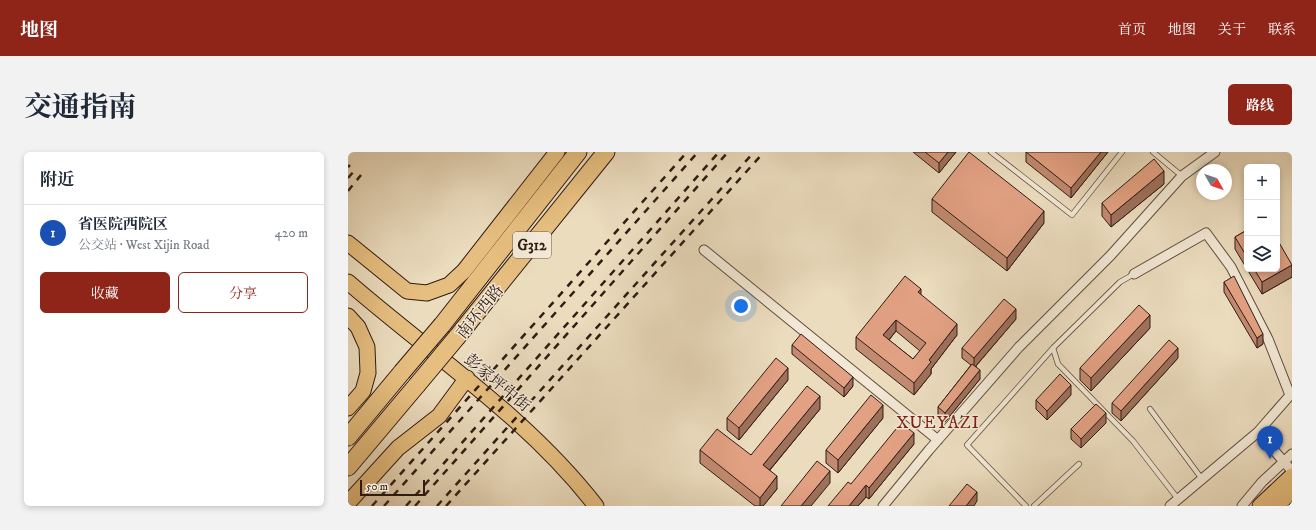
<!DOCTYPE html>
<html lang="zh">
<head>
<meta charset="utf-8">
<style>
	:root { --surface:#fff; --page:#f2f2f3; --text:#1f2937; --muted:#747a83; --line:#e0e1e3; --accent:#8f2418 }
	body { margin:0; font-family:"IM FELL DW Pica","Noto Serif SC",serif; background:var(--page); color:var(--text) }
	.controls { position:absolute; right:12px; top:12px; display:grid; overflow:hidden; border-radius:6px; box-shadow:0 2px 6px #0003 }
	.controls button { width:36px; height:36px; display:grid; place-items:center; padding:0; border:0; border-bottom:1px solid var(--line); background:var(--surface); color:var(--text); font:20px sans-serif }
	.compass { position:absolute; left:848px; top:12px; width:36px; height:36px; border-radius:50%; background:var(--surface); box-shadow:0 2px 6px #0003; rotate:130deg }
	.scale { position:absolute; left:12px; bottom:10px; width:65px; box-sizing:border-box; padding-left:4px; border:2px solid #301c14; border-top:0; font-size:11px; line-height:14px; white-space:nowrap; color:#301c14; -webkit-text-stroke:3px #f2e8d5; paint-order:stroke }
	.you { position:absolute; left:393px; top:154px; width:14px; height:14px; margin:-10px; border:3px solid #fff; border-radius:50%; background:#1a73e8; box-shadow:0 0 0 6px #1a73e833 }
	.badge { display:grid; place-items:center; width:26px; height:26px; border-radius:50%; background:var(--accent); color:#fff; font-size:13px; font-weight:700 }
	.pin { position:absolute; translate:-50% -33px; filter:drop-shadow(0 1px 2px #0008) }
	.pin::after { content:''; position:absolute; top:21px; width:14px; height:12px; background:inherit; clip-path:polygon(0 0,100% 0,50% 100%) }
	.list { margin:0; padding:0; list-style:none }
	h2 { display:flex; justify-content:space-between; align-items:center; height:52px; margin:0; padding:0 16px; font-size:17px }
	h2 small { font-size:13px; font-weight:400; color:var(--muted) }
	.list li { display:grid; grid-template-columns:26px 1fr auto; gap:12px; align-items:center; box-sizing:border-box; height:56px; padding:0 16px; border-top:1px solid var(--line) }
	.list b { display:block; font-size:15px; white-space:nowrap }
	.list p { margin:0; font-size:13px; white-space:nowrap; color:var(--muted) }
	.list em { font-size:13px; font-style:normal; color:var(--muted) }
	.actions { display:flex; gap:8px; padding:12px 16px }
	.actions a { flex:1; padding:9px 0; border:1px solid var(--accent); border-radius:6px; text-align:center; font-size:14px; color:var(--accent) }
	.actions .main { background:var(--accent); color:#fff }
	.icon { flex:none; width:22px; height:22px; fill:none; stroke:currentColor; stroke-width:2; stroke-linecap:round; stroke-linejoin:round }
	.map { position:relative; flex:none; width:944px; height:354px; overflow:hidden; border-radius:6px }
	header { display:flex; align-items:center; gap:24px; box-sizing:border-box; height:56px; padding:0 20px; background:var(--accent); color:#fff }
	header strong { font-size:19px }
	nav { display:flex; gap:22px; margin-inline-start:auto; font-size:14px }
	.intro { display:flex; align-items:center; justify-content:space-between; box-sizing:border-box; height:96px; padding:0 24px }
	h1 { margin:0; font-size:28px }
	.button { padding:10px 18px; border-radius:6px; background:var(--accent); color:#fff; font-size:14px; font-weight:700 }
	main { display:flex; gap:24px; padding:0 24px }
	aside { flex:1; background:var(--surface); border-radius:6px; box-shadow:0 2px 6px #0003 }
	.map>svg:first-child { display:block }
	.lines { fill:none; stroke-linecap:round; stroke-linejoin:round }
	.lane-casing { stroke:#5f4c3e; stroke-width:6 }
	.street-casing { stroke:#5f4c3e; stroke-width:11 }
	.primary-casing { stroke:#301c14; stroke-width:17 }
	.highway-casing { stroke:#301c14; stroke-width:19 }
	.lane { stroke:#f2e8d5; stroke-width:4.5 }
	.street { stroke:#f2e8d5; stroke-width:9 }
	.primary { stroke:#e6be7f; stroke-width:15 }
	.highway { stroke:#e6be7f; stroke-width:17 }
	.rail { stroke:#301c14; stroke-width:2.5; stroke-dasharray:7 7; stroke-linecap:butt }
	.highway-bridge-casing { stroke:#301c14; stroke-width:19; stroke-linecap:butt }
	.highway-bridge { stroke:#e6be7f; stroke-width:17 }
	.wall { fill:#c28a71; stroke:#301c14; fill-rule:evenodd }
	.shaded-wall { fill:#9e715c; stroke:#301c14 }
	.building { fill:#e2a183; stroke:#301c14; fill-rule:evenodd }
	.labels { text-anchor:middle; stroke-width:3; stroke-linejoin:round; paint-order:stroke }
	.shield { fill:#f2e8d5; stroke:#6a594e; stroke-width:1 }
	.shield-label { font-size:15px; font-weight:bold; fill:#301c14 }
	.street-label { font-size:16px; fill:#301c14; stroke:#f2e8d5 }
	.neighbourhood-label { font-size:17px; letter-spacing:1px; fill:#7a1f14; stroke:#f2e8d5 }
</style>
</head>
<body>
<header>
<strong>地图</strong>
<nav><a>首页</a><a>地图</a><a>关于</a><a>联系</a></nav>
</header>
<div class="intro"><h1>交通指南</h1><a class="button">路线</a></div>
<main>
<aside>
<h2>附近<small></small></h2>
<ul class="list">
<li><span class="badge" style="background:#1a4fb4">1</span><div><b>省医院西院区</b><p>公交站 · West Xijin Road</p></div><em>420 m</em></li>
</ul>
<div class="actions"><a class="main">收藏</a><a>分享</a></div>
</aside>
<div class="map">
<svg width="944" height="354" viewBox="0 0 944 354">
	<rect width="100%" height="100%" fill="#ebdcbe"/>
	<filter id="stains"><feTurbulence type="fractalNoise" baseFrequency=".005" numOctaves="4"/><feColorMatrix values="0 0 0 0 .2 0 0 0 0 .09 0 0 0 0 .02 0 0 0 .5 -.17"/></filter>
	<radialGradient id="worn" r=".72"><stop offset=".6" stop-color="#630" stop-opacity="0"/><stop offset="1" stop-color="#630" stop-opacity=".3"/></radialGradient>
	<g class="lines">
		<defs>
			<path id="lane" d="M643,0l81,63 50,-63
				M805,0l29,24
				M705,196l5,16 75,77 45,58
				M802,257l52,70
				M678,354l-59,-61 86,-97 67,-66 14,-8
				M686,354l45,-42"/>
			<path id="street" d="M356,98l234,190
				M786,122l72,-41 25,34 37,72 22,56
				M910,280l34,39
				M535,354l46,-56 90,-103 92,-92 71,-79 33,-24
				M822,354l88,-74 34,-39
				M894,354l20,-24 30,-28"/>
			<path id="primary" d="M0,91l59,48 20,2 22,-8 15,-14 93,-119
				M0,130c84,73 179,135 248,224
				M0,164l10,11 9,20 1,26 -5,18 -15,17
				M0,351l50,-55 41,-32 28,-38
				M912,354l32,-30
				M929,354l15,-16"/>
			<path id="highway" d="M94,173l136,-173
				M109,185l149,-185
				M0,285l54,-65
				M0,315l69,-82"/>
		</defs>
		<use href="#lane" class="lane-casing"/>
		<use href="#street" class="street-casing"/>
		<use href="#primary" class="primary-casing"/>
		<use href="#highway" class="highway-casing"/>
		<use href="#lane" class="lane"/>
		<use href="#street" class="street"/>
		<use href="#primary" class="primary"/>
		<use href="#highway" class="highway"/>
		<path class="rail" d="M0,15l2,-2
			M0,26l7,-8
			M0,39l13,-16
			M24,354l315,-354
			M36,354l314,-354
			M58,354l313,-354
			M67,354l313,-354
			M89,354l317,-354
			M98,354l318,-354"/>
		<defs>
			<path id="highway-bridge" d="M54,220l40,-47
				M69,233l40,-48"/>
		</defs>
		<use href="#highway-bridge" class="highway-bridge-casing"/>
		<use href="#highway-bridge" class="highway-bridge"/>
	</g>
	<path class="wall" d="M565,0h43l-17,21z
		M678,0h82l-37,46 -45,-36z
		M816,32l-53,43 -9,-11v-13z
		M584,47l112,24 -37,48 -75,-59z
		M899,78v39l-12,-20v-12z
		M899,117h30l15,8 -30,17z
		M876,130l39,62 -6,4 -33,-56z
		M573,143l36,40 -26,34v5l-17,21 -58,-46v-12zM548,179l24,20 -7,8 -24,-19z
		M668,167l-40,47 4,13 -35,43 -7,-5v-10l33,-42 -9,-7v-10z
		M802,176l-59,63 -11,-11v-12z
		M444,193l61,41 -9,11 -52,-43z
		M830,206l-57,63 -9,-8v-10z
		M440,228l-49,60 -12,-10v-12z
		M723,243l-24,25 -11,-11v-9z
		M472,257l-50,61 7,19 -14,17h-8l-55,-43v-13l51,5z
		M535,266l-45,55 -12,-10v-13z
		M758,271l-25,25 -10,-9v-10z
		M566,292l-45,55 -3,-2 -8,9h-30z"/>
	<path class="shaded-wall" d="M600,0h8l-17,21v-10z
		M753,0h7l-37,46v-10z
		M816,19v13l-53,43v-12z
		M696,59v12l-37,48v-13z
		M944,113v12l-30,17v-12z
		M573,137v11l-3,-8z
		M668,157v10l-42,49v-10z
		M802,163v13l-59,63v-13z
		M548,168v11l-13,16v-12z
		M609,172v11l-26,34v5l-17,21v-12l15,-23z
		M915,182v10l-6,4v-10z
		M830,196v10l-57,63v-10z
		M440,216v12l-49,60v-12z
		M632,218v9l-35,43v-9z
		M505,225v9l-9,11v-9z
		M723,233v10l-24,25v-9z
		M472,244v13l-57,69v-13z
		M535,253v13l-45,55v-13z
		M758,261v10l-25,25v-9z
		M566,281v11l-45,55v-11z
		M482,319v12l-19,23h-10z
		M429,324v13l-14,17h-3v-8z
		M518,333v12l-8,9h-9z
		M629,340v9l-3,5h-8z"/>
	<path class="building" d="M577,0h23l-9,11z
		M621,0l75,59 -37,47 -75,-59z
		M678,0h75l-30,36z
		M806,7l10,12 -53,44 -9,-12z
		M899,78v27l-12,-20z
		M929,87l15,26 -30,17 -8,-13h23z
		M557,124l16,13 -3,3 39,32 -28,36 2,2 -17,21 -58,-46zM548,168l30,23 -13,16 -30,-24z
		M886,124l29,58 -6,4 -33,-56z
		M656,147l12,10 -42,49 -12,-10z
		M791,153l11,10 -59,63 -11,-10z
		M453,182l52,43 -9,11 -52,-43z
		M821,188l9,8 -57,63 -9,-8z
		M428,206l12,10 -49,60 -12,-10z
		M624,212l8,6 -35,43 -7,-6z
		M712,222l11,11 -24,26 -11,-11z
		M459,234l13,10 -57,69 14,11 -17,22 -60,-48 17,-21 34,26z
		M523,243l12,10 -45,55 -12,-10z
		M748,252l10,9 -25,26 -10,-10z
		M553,271l13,10 -45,55 -3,-3 -17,21h-21l20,-24 3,2z
		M469,309l13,10 -29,35h-20z
		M619,332l10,8 -11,14h-17z"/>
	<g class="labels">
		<rect class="shield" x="165" y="80" width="38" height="26" rx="3"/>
		<g class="shield-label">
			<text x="184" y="98">G312</text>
		</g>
		<g class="street-label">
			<text transform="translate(131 159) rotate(-51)" y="6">南环西路</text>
			<text transform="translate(150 230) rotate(40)" y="6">彭家坪中街</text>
		</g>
		<g class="neighbourhood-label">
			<text x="590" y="276">XUEYAZI</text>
		</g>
	</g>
	<rect width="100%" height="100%" filter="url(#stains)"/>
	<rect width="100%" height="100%" fill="url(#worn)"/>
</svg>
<div class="controls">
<button>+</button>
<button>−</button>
<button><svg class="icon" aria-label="layers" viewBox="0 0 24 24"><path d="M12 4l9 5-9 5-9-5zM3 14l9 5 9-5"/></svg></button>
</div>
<svg class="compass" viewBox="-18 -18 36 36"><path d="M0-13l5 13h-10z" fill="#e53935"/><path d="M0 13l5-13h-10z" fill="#747a83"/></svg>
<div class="scale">50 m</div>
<div class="you"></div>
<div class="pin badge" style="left:922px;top:307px;background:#1a4fb4">1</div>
</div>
</main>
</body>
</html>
